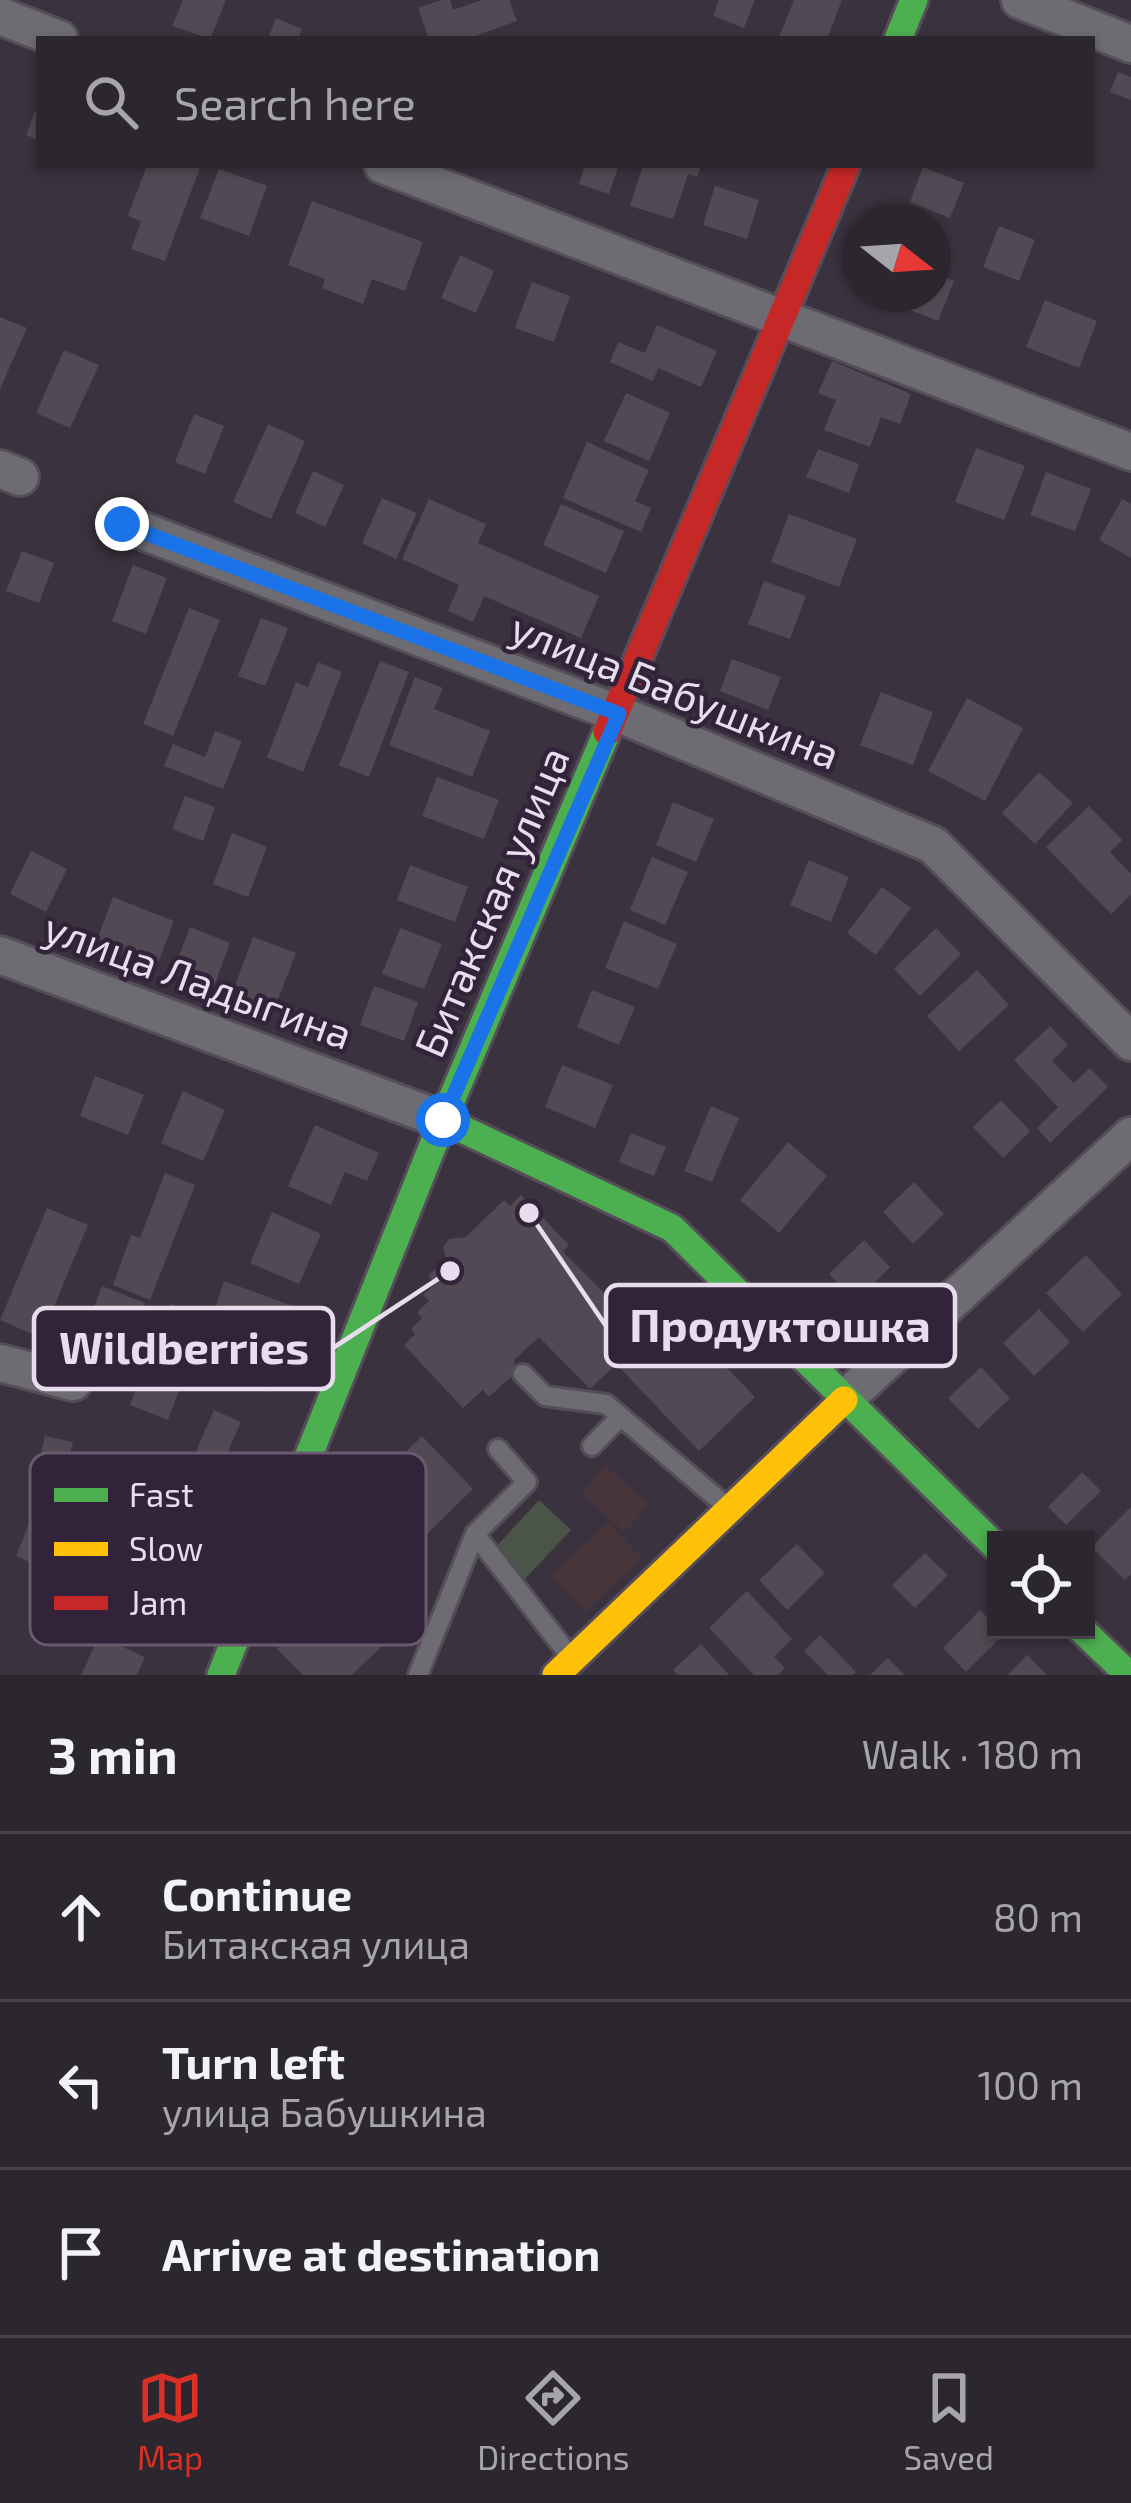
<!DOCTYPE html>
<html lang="en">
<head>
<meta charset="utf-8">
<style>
	:root { --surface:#2c262e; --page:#38323a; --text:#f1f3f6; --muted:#a6a5aa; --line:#48434a; --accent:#d93025 }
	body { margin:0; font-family:"Exo 2",sans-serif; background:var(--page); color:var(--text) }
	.controls { position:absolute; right:36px; bottom:36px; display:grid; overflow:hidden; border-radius:0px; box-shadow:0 3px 9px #0004 }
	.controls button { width:108px; height:108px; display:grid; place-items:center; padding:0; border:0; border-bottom:3px solid var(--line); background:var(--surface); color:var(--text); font:60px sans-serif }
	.compass { position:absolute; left:843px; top:204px; width:108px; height:108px; border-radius:50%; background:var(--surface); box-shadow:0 3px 9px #0004; rotate:107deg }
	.stop { position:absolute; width:36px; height:36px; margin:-27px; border:9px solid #1a73e8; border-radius:50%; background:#fff }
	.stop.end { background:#1a73e8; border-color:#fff; box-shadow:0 3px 12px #0008 }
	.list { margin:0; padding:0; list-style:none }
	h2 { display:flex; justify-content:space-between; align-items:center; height:156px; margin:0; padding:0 48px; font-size:51px }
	h2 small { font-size:39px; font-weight:400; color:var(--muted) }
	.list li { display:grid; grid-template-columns:78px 1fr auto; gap:36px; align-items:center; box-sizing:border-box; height:168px; padding:0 48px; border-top:3px solid var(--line) }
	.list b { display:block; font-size:45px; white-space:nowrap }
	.list p { margin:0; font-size:39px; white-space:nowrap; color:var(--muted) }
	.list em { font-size:39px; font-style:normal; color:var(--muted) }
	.icon { flex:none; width:66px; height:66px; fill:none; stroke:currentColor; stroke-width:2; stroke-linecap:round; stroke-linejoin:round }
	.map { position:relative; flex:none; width:1131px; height:1675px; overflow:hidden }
	.search { position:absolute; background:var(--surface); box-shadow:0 3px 9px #0004; left:36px; right:36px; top:36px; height:132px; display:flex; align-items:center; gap:30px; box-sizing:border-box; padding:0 42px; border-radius:0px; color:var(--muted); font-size:45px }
	.sheet { height:660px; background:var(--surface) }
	nav { display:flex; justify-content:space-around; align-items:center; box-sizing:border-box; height:168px; border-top:3px solid var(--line); background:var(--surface); font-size:33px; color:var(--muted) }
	nav a { display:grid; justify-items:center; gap:6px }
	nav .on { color:var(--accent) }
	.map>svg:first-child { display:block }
	.industrial { fill:#47353a }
	.green { fill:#4a5547 }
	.building { fill:#514a54 }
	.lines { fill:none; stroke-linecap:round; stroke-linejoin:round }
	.lane-casing { stroke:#554e59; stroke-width:24 }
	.street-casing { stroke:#554e59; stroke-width:42 }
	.fast-casing { stroke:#554e59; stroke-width:33 }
	.slow-casing { stroke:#554e59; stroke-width:33 }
	.jam-casing { stroke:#554e59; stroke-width:33 }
	.lane { stroke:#6d6c72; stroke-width:18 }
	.street { stroke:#6d6c72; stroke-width:36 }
	.fast { stroke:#4caf50; stroke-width:27 }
	.slow { stroke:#ffc107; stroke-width:27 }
	.jam { stroke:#c62828; stroke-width:27 }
	.route { stroke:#1a73e8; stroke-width:15 }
	.labels { text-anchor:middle; stroke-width:9; stroke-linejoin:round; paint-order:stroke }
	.street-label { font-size:42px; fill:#e8dded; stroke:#32223a }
	.key { fill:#32223a; stroke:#695a70; stroke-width:3 }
	.key-label { font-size:33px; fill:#e8dded }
	.leader { fill:none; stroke:#e8dded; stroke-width:4.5 }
	.callout-dot { fill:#e8dded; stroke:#32223a; stroke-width:4.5 }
	.callout { fill:#32223a; stroke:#e8dded; stroke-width:4.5 }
	.callout-label { font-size:45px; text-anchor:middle; font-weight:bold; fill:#e8dded }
</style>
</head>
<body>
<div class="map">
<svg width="1131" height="1675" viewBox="0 0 1131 1675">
	<rect width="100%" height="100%" fill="#3a323e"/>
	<path class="industrial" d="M606,1466l43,39 -24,27 -44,-39z
		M608,1522l34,36 -57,54 -34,-35z"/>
	<path class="green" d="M539,1500l32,30 -47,50 -30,-31z"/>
	<path class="building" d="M183,0h43l-16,39 -38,-13z
		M441,0h9l3,10 29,-10h27l8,21 -50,18h-38l-11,-31z
		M719,0h36l-11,28 -31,-12z
		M794,0h48l-15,39 -48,-2z
		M276,18l26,11 -4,10h-30z
		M1118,72l13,5v23l-21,-8z
		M39,102v38l-13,-5z
		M147,165h54l-36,96 -34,-12 10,-28 -13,-5z
		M585,165h34l-10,29 -30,-10z
		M643,165h58l-4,12 -9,-3 -15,45 -43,-13z
		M923,167l41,16 -14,35 -40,-16z
		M219,169l48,17 -18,50 -49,-18z
		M715,186l44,14 -12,39 -44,-14z
		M312,201l111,41 -18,49 -33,-12 -9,25 -41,-16 3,-9 -37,-14z
		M999,226l36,14 -16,41 -36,-14z
		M460,255l34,16 -18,42 -35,-15z
		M933,273l21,8 -16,40 -68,-27h63z
		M532,282l38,14 -16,46 -39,-14z
		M1045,300l52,21 -18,47 -53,-21z
		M0,317l27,11 -27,61z
		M657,325l60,26 -16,36 -43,-19 -5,13 -43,-19 8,-20 27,11z
		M64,350l35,15 -29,63 -34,-15z
		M832,361l79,33 -11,30 -19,-7 -11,30 -46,-17 12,-30 -18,-7z
		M626,393l44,20 -21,48 -45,-20z
		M194,414l30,12 -19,48 -30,-12z
		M268,424l37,17 -34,78 -38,-17z
		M587,442l62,28 -14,31 16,7 -10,24 -78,-34z
		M976,448l49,18 -21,54 -49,-18z
		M818,449l41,15 -10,29 -43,-16z
		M313,471l31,14 -19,42 -30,-14z
		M1046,472l45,17 -16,42 -45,-16z
		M382,498l35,15 -21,46 -34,-16z
		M429,499l57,25 -8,19 121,53 -18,42 -97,-42 -11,26 -25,-11 11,-26 -57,-26z
		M1122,499l9,5v54l-32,-18z
		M561,504l63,27 -18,42 -63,-28z
		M789,514l68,25 -18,48 -68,-25z
		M22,551l32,12 -15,40 -33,-12z
		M133,565l34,13 -21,56 -34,-13z
		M764,581l42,15 -16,43 -42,-15z
		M189,608l31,12 -47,116 -30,-12z
		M261,618l27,10 -23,58 -27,-10z
		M732,659l49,18 -13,33 -48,-19z
		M380,661l29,11 -40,105 -30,-12z
		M318,662l24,10 -39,100 -36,-15 29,-75 12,5z
		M415,677l28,11 -9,21 56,22 -18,46 -83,-32z
		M881,692l52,20 -20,53 -53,-20z
		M967,698l56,30 -38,73 -57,-30z
		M215,731l27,10 -19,48 -59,-23 9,-22 32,13z
		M1039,772l34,31 -38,41 -33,-31z
		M437,777l62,23 -15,39 -62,-23z
		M185,796l30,11 -12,34 -31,-12z
		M673,802l41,17 -18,43 -40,-17z
		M1089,806l33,34 -12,12 21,22v21l-20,19 -65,-67z
		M232,833l35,14 -19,50 -35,-13z
		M31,851l36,18 -21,43 -36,-18z
		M652,857l36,15 -23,53 -35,-15z
		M809,860l40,17 -18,45 -41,-17z
		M410,865l58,22 -13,35 -58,-22z
		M882,887l29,21 -35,47 -29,-22z
		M113,897l61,24 -18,47 -61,-23z
		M624,921l53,23 -19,45 -53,-21z
		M190,927l40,16 -17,46 -41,-15z
		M400,928l42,16 -18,45 -42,-15z
		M936,928l25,26 -41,42 -26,-27z
		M253,937l43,16 -24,62 -42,-16z
		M977,970l32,35 -50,46 -32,-35z
		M374,986l44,16 -14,39 -44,-16z
		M592,990l43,17 -16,38 -42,-18z
		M1050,1026l18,19 -16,16 22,22 16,-15 18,19 -58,56 -13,-15 21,-21 -44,-47z
		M562,1065l51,20 -18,43 -50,-21z
		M95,1076l49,19 -16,40 -48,-19z
		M183,1091l42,19 -22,51 -42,-18z
		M1001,1100l29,31 -27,27 -30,-31z
		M711,1106l28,12 -27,64 -28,-11z
		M315,1125l64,28 -12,28 -22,-9 -14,33 -43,-19z
		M631,1133l35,14 -12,29 -35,-14z
		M788,1142l39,34 -48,57 -39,-33z
		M165,1173l30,12 -45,115 -37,-15 18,-50 9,3z
		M914,1182l30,32 -31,30 -30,-32z
		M521,1195l48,50 -6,7 83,82 24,-25 85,88 -56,54 -83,-87 -26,25 -51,-52 -25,23 1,13 -26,24 -6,-7 -20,18 -59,-63 11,-11 -4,-5 11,-11 -5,-6 12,-11 -6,-6 12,-11 -7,-8 18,-17 -3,-12 6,-8 17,-2 38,-37 6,6z
		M47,1208l41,17 -47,113 -41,-18z
		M272,1212l49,22 -22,50 -49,-21z
		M864,1240l26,27 -35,35 -26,-28z
		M1086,1255l36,39 -39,38 -37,-39z
		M224,1281l69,25 -9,24 -68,-25z
		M102,1286l43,17 -17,44 -43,-17z
		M170,1304l117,50 -17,39 -115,-54z
		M1039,1309l31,33 -36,34 -31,-33z
		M981,1367l29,31 -32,31 -30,-31z
		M143,1373l37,15 -12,32 -38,-15z
		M214,1410l27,12 -26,59 -27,-12z
		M45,1436l28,6 -16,66 -28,-7z
		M422,1436l51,53 -88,86 34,35 -67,65h-49l-26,-26 92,-90 -35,-36z
		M1082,1472l19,19 -35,34 -18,-18z
		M1131,1507v67l-6,6 -34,-33z
		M34,1511l19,7 -19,46 -18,-8z
		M797,1544l28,29 -38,37 -28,-30z
		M925,1553l23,22 -33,33 -23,-23z
		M747,1591l45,48 -18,18 11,11 -7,7h-24l-45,-47z
		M980,1610l24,24 -38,38 -23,-24z
		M820,1635l36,37 -3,3h-25l-24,-24z
		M99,1636l46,21 -8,18h-56z
		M701,1644l28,31h-51l-5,-5z
		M1027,1655l20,20h-40z
		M888,1658l17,17h-35z"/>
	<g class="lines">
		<defs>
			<path id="lane" d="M523,1374l22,22 61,8 120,102
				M592,1446l28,-29
				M475,1534l52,-52 -29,-33
				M418,1675l57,-141 97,125"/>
			<path id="street" d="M1020,0l111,44
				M0,16l59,23
				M383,165l748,287
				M0,469l20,8
				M122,523l497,191 314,131 198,197
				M0,955l443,165
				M0,1363l73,19
				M844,1400l287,-264"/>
			<path id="fast" d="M898,39l16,-39
				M443,1120l229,108 324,319
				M1082,1630l47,45
				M221,1675l222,-555 164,-388"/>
			<path id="slow" d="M556,1675l288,-275"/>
			<path id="jam" d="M607,732l239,-567"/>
		</defs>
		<use href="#lane" class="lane-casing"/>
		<use href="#street" class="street-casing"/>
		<use href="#fast" class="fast-casing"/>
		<use href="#slow" class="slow-casing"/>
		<use href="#jam" class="jam-casing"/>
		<use href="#lane" class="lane"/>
		<use href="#street" class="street"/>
		<use href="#fast" class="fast"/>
		<use href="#slow" class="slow"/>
		<use href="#jam" class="jam"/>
	</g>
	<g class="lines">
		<path class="route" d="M122,524l497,190 -176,406"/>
	</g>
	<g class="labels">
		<g class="street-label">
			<text transform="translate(675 691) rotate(22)" y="15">улица Бабушкина</text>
			<text transform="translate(492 902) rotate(-67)" y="15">Битакская улица</text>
			<text transform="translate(198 981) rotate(20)" y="15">улица Ладыгина</text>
		</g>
	</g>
	<rect x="30" y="1453" width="396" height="192" rx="18" class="key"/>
	<rect x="54" y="1488" width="54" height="14" fill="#4caf50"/>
	<rect x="54" y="1542" width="54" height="14" fill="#ffc107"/>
	<rect x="54" y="1596" width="54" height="14" fill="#c62828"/>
	<g class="key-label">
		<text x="129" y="1507">Fast</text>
		<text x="129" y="1561">Slow</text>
		<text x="129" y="1615">Jam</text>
	</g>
	<path class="leader" d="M529 1213L606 1326M450 1271L333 1348"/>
	<g class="callout-dot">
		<circle cx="529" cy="1213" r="12"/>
		<circle cx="450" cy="1271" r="12"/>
	</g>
	<g class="callout">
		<rect x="606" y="1285" width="349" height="81" rx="12"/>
		<rect x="34" y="1308" width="299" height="81" rx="12"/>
	</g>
	<g class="callout-label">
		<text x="780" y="1342">Продуктошка</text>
		<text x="184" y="1364">Wildberries</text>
	</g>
</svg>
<div class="controls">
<button><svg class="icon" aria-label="locate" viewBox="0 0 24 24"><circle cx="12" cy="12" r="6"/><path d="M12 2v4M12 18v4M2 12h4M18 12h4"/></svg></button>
</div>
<svg class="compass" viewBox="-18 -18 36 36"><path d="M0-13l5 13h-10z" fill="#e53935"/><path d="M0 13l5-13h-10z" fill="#a6a5aa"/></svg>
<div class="stop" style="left:443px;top:1120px"></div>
<div class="stop end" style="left:122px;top:524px"></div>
<div class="search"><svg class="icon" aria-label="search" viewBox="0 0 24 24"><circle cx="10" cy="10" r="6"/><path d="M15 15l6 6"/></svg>Search here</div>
</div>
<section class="sheet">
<h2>3 min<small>Walk · 180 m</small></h2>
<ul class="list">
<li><svg class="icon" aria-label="ahead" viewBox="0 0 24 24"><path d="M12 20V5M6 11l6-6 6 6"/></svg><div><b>Continue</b><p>Битакская улица</p></div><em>80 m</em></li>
<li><svg class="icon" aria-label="left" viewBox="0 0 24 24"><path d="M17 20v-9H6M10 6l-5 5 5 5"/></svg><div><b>Turn left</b><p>улица Бабушкина</p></div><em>100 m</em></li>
<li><svg class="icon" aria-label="arrive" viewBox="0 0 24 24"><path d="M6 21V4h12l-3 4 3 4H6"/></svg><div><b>Arrive at destination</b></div></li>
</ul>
</section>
<nav>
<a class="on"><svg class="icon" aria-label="map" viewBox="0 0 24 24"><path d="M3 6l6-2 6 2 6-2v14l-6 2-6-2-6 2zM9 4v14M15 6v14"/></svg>Map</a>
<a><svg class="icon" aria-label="directions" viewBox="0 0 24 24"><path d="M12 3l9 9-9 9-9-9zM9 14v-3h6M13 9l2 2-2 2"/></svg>Directions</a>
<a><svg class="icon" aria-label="saved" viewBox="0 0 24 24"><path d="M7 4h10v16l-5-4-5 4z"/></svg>Saved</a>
</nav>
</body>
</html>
